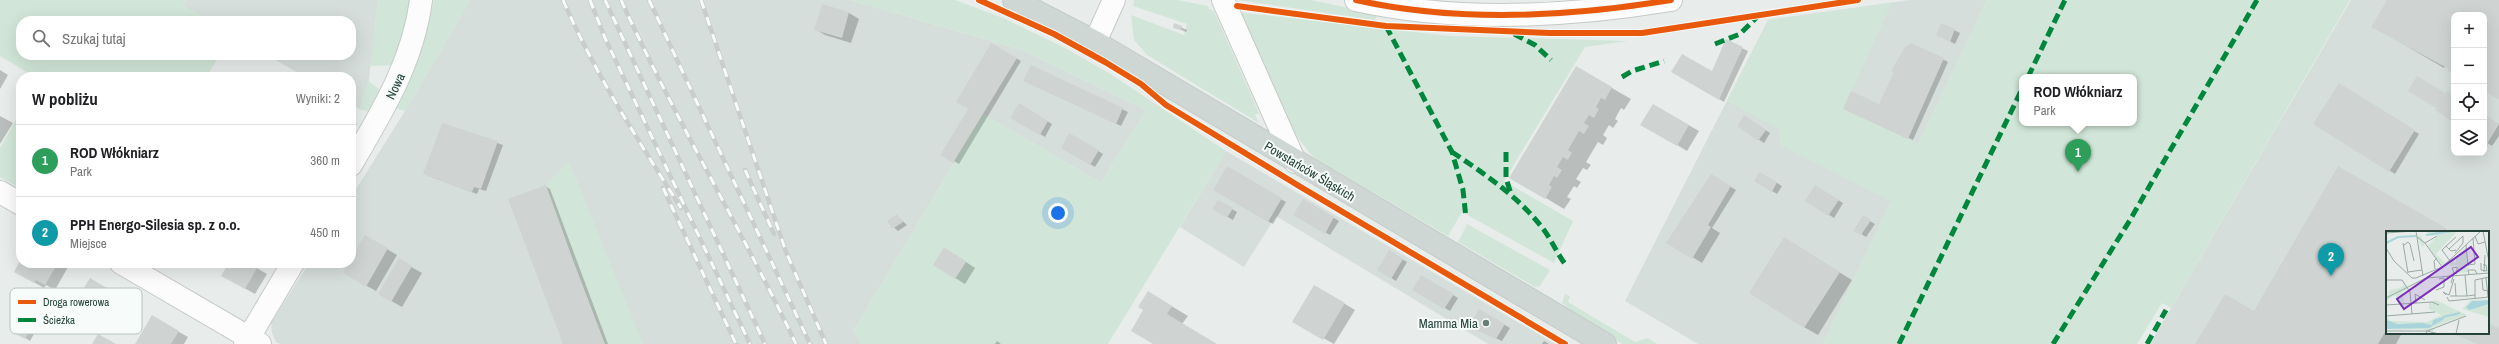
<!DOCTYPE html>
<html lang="pl">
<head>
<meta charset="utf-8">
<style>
	:root { --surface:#fff; --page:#f6f6f6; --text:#202124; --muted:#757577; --line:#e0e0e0; --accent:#697e78 }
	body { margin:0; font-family:"Archivo Narrow",sans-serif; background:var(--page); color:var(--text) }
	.controls { position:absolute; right:12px; top:12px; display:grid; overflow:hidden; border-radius:8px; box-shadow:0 4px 16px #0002 }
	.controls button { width:36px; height:36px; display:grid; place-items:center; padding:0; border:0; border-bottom:1px solid var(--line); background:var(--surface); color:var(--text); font:20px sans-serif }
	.you { position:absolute; left:1058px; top:213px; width:14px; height:14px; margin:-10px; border:3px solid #fff; border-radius:50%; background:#1a73e8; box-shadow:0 0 0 6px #1a73e833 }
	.badge { display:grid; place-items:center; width:26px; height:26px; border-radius:50%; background:var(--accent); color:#fff; font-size:13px; font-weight:700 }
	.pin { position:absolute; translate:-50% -33px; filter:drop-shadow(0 1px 2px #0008) }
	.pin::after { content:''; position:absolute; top:21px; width:14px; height:12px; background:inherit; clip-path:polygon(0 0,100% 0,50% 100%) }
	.popup { position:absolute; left:2019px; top:74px; width:118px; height:52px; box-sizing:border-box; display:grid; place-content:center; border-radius:8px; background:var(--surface); filter:drop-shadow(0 1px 3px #0005); font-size:13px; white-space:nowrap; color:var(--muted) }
	.popup b { font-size:15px; color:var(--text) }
	.popup::after { content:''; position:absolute; left:50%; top:100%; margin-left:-8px; border:8px solid transparent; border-top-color:var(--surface) }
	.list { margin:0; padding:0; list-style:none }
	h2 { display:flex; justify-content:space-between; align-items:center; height:52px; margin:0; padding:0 16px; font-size:17px }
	h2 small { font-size:13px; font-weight:400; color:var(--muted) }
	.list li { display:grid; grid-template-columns:26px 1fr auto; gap:12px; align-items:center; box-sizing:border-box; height:72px; padding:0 16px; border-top:1px solid var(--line) }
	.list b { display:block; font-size:15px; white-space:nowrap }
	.list p { margin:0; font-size:13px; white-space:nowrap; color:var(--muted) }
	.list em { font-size:13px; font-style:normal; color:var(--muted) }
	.icon { flex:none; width:22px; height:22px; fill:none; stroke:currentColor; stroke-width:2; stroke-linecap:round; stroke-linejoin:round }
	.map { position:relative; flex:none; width:2499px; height:344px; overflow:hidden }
	.search { position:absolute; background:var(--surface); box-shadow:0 4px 16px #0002; left:16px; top:16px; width:340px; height:44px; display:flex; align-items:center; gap:10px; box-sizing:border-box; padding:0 14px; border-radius:16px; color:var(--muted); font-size:15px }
	.panel { position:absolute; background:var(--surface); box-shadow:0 4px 16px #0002; left:16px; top:72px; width:340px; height:196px; border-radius:16px }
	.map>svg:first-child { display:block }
	.built { fill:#d6dedb; fill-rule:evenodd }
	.green { fill:#d1e6d8; fill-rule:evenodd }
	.shadow { fill:#0003 }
	.building { fill:#cfd4d2 }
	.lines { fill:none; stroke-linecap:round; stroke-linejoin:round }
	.minor-casing { stroke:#c5cac8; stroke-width:24 }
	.major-casing { stroke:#c3ccc9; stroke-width:24 }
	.minor { stroke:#fcfcfc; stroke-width:22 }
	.major { stroke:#cfd7d5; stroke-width:22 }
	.rail-casing { stroke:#c9cdcc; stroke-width:4.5 }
	.rail { stroke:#f7fbf9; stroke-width:3; stroke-dasharray:9; stroke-linecap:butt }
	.quiet { stroke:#00873e; stroke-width:5; stroke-dasharray:10 5; stroke-linecap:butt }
	.cycleway-casing { stroke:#f7fbf9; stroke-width:8 }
	.cycleway { stroke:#e8590c; stroke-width:6 }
	.poi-dot { fill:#697e78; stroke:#f7fbf9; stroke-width:1.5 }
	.labels { text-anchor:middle; stroke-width:4; stroke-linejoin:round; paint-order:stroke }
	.street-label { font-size:13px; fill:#24423a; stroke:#f7fbf9 }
	.poi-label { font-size:13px; fill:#24423a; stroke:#f7fbf9; text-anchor:end }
	.inset-river { fill:none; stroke:#a9d4db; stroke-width:2 }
	.inset-road { fill:none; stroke:#9aa9a4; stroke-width:1 }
	.view { fill:#7b2cbf; fill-opacity:0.15; stroke:#7b2cbf; stroke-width:2 }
	.inset-edge { fill:none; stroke:#24423a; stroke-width:2 }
	.key { fill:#f7fbf9; stroke:#b8c4c0; stroke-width:1 }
	.key-label { font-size:11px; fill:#24423a }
</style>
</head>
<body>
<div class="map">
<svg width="2499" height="344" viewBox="0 0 2499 344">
	<rect width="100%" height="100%" fill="#e8edeb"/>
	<path class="built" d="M185,0h193l-11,96 -8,13 -8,-5v-27h-46l-38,-22h84v-34h-142l-26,-15z
		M470,0h380l172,50 124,60 -45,73 -118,-69 -129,216 7,14h-218l-97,-159 60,159h-325l-5,-2 -4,-9 -1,-10 38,-60h42v-66l54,-86z
		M1909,0h78l-164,344h-125l-73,-43 143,-281z
		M2351,0h148v344h-349zM2454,15h30v138h-30zM2387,232h101v101h-101z
		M1226,151l329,193h-67l-212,-128 -32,51 -64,-40z"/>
	<path class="green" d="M0,0h185l-2,6 26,15h-188v34h199l-14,22h-171l-35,-21z
		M378,0h35l-17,65 -26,1z
		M434,0h36l-65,111 -11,-3 29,-62z
		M850,0h105l48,18 62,30 44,25 117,78 -118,193h-247l-7,-14 129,-216 118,69 45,-73 -124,-60z
		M1134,0h43l31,6 1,3 5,2 45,102 -4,2 4,8 -112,-68 -13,-15 -3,-25 53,20 3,-11 -54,-18z
		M1238,0h73l66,14 -2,6z
		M1987,0h363l-179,308 -9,-5 -25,41h-314l68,-143 -111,-56 -1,-16 -52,-28 42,-81 123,-17 -49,106 75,35zM2022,77h112v46h-112z
		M1237,12l213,24 178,5 -43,6 -81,134 69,40 -19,42 -92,-51 -14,24 -134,-78 -25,-31z
		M368,81l14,10 -10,22 -13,-4z
		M21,111v78l-21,-12v-29z
		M569,162l74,182h-37l-60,-159z
		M1467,224l83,46 -10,16 -5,1 -77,-45z
		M1565,294l5,2 -2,6 67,40 13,-4 9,6h-34l-39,-23 -22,-18z"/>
	<path class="shadow" d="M2388,0h111v99l-15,-9v-75h-30v58l-9,-7 -1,2 -72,-42z
		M823,5l26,8 10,6 -8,24 -26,-8 -10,-6z
		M1175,24l12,6 -1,2 -12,-5z
		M1942,24l18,9 -5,11 -13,-7z
		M1727,41l21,10 -24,51 -51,-30h39z
		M992,44l29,17 -62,103 -17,-10 27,-45z
		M1911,44l37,18 -35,78 -64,-29 31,-6z
		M1031,67l97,45 -7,14 -91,-43z
		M1577,68l54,31 -7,11 -3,-2 -6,11 3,2 -5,7 -4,-3 -6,10 4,3 -4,7 -5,-3 -12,20 5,3 -4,5 -4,-2 -7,11 5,3 -4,6 -3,-2 -7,11 4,2 -7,10 -53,-32z
		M0,70l8,5 -8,14z
		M2339,84l80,50 -24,40 -80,-50z
		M1019,104l33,20 -7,13 -33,-20z
		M1653,105l46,26 -12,20 -45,-27z
		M2484,115l15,10v11l-7,10 -8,-5z
		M0,116l13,7 -13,21z
		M1749,119l21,14 -6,10 -26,-17z
		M351,120l6,3 -6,10z
		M443,124l60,21 -17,46 -7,-2 -2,5 -48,-18z
		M1070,134l33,20 -8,13 -33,-19z
		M2338,167l112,65h-63v101h15l-6,11h-199l57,-32z
		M1227,168l59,34 -13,22 -58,-34z
		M1760,173l22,13 -5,8 -22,-13z
		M1712,175l24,15 -24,38 8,5 -18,30 -34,-21z
		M545,186l5,3 58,155h-45z
		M1815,186l28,17 -9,15 -28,-18z
		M1304,200l35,21 -9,14 -35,-20z
		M1218,201l19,11 -4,8 -19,-11z
		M897,216l10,9 -9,6 -10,-9z
		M1863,217l12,7 -9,13 -11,-7z
		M365,236l32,19 -21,36 -32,-18z
		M1798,247l54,33 -34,55 -14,-8z
		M1389,251l18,11 -11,19 -18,-11z
		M954,254l21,14 -10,16 -31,-19z
		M399,260l23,13 -20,34 -23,-13z
		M21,261v2h41l6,4 -13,23 -9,-5 -2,3 -29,-17z
		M235,263h13l19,11 -12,20 -32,-18z
		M1422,276l36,22 -8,13 -36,-21z
		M90,280l38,21 -13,23 -11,-7 -4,7 -25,-15z
		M1315,286l40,24 -21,34 -41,-23z
		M1148,292l40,24 -6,8 34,20h-61l-11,-34z
		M30,308l14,8 -14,25 -14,-9z
		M1480,310l30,18 -8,13 -27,-12z
		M152,317l36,20 -4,7h-48z
		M997,341l4,3h1h-7z
		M1544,341l5,3h1h-8z"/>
	<path class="building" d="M2387,0h112v100l-15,-9v-76h-30v59l-6,-3 1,-2 -78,-42z
		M822,4l27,8 -7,26 -28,-8z
		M1174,23l8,3 -1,4 -8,-2z
		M1941,23l14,6 -5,13 -14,-7z
		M1726,39l17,8 -24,53 -48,-28 11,-18 30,17z
		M991,43l26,15 -64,105 -13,-8 28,-46 -12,-7z
		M1911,43l33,15 -36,81 -65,-30 8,-18 28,13 15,-32 -3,-1 14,-24z
		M1031,65l92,43 -7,16 -93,-43z
		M1576,66l36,21 -7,13 -4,-2 -5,9 3,2 -5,9 -5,-3 -5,8 5,3 -5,8 -5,-3 -11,19 4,3 -4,7 -5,-3 -6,10 5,3 -5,8 -3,-2 -5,9 3,2 -7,12 -36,-21z
		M2417,76l28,17 -3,6 6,-9 6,5v28l-19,-13 1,-2 -28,-17z
		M2339,83l76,47 -26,42 -76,-48z
		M1019,103l29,18 -8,14 -30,-17z
		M1653,104l36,21 -12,21 -37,-21z
		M2484,114l15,10 -12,20 -3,-2z
		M1744,115l22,15 -8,11 -21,-15z
		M442,123l56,18 -17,48 -7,-2 -2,5 -49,-18z
		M1069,133l30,17 -9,15 -29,-17z
		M1227,166l55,32 -14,24 -55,-32z
		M2338,166l108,62 -2,4h-57v97l-9,15h-183l30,-50 29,17z
		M1759,172l18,10 -5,10 -18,-11z
		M1711,174l20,12 -23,39 3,2 -19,32 -26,-16z
		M546,185l27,75 32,84h-42l-55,-145z
		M1815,185l24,15 -11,16 -23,-15z
		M1303,199l31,18 -9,17 -32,-19z
		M1218,200l15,8 -6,10 -15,-9z
		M897,214l6,8 -11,7 -5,-8z
		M1863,215l8,5 -10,15 -8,-4z
		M365,235l23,13 -22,39 -23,-14 6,-10h2v-4z
		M1784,237l56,35 -36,56 -55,-35z
		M944,247l22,15 -11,17 -22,-14z
		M1389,250l14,9 -12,20 -14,-9z
		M399,258l13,8 -21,36 -13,-8z
		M21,259v4h37l-13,22 -9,-5 -2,3 -20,-11z
		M234,263h15l8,5 -12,21 -24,-13 6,-10 4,2z
		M1421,275l33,19 -10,15 -32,-19z
		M90,278l29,17 -14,24 -11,-7 -4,8 -16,-11 4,-7 -2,-1z
		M1314,285l31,18 -22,37 -31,-18z
		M1148,291l24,15 -5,8 50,30h-64l-22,-13 12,-21 -5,-3z
		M29,307l11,6 -15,26 -11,-6z
		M1479,309l26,15 -9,15 -27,-12z
		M152,315l27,16 -8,13h-36z
		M2488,323l11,5v16h-22l-26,-11h37z
		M98,334l11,6 7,4h-24z"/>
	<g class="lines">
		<defs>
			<path id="minor" d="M1223,0l72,162
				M1356,0c103,23 212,17 315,0
				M1095,42l19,-42
				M351,165c31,-53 62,-103 70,-165
				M0,192l21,12
				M121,263l139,81
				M245,344l48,-81"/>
			<path id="major" d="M1014,0l81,42 510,302"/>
		</defs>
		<use href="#minor" class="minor-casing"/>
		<use href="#major" class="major-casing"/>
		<use href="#minor" class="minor"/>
		<use href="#major" class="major"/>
		<defs>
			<path id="rail" d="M563,0c32,74 75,140 118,208
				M590,0l15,38 145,306
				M605,0l160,344
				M621,0c53,117 120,228 175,344
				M649,0l161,344
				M701,0l85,252 40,92
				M745,170l29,64
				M663,188l73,156"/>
		</defs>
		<use href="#rail" class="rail-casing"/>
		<use href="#rail" class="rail"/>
		<path class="quiet" d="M1386,26l66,126 11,38 3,28
			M1514,34l21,11 16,15
			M1715,44l25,-10 19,-19
			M1622,77l10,-6 32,-10
			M2028,77l37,-77
			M1452,152c33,22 68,46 92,78 8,11 13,23 21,34
			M1506,152v26l5,16
			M1899,344l123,-255
			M2053,344l77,-124 127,-220
			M2147,344l19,-34"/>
		<defs>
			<path id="cycleway" d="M979,0l75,34 51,28 36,22 25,21 133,81 266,158
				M1356,0c103,23 212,17 315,0
				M1237,6l149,20 164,7h92l216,-33"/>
		</defs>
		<use href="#cycleway" class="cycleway-casing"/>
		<use href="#cycleway" class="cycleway"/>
	</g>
	<circle class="poi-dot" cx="1486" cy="323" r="4"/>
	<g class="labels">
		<g class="street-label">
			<text transform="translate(395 86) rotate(-64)" y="5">Nowa</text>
			<text transform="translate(1310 171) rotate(31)" y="5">Powstańców Śląskich</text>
		</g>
		<g class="poi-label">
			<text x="1478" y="328">Mamma Mia</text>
		</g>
	</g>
	<g transform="translate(2386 231)">
		<rect width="103" height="103" fill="#e8edeb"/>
		<path d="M41,0h30l-21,23 9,9 -3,3 -14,-20 10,-11 -17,1 4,9 -3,2 -4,-8 -1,-3 11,-1zM80,16l2,25 -10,1 -1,-8 -7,1v-4l3,-3 1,4h2v-6zM17,50l4,9 -5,2 3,11 -5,1 -5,-9 -9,6 4,-11 10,-2 4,-3zM103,68l-17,2 -6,5 3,3 20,-5v13l-27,-8 9,-9zM50,69l31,15 -39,14 6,-1 -1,4 -12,-3 -35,1 48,-4 9,-6 1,-4 -11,4 -1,5 -41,-2 -5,-3v-3l5,4 36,1 14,-7 -12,-6v-7z" fill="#d1e6d8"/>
		<path d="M103,69v4l-20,6 -3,-3 6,-6zM59,85l-2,4 -14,8 -43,1v-9l12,4 24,-1 10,2 1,-5z" fill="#a9d4db"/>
		<path class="inset-river" d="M40,4l26,-4M0,12l12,-6 18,-1M57,86l17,-4"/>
		<path class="inset-road" d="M30,0l7,45M97,0l6,31M0,2l28,-2M89,5l3,8 7,-2M31,6l8,6 17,24M17,12l5,30M39,12l12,-7M80,14l2,21M17,15l5,-4 2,2 4,17M60,15l10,-9M0,17l8,13 18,17h4l26,-11 39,-36M63,18l14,-13v7l-8,10M64,30l-8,-11 4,-4 5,5 5,-1M95,32v7l6,1 -1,-6h-3M82,34l7,-1 -2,-26M49,38l-1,-8 3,-3M22,41l14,-2M98,41l1,-17M68,42l-2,-5 5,-1v5M83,43l-1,-4h7l2,4M79,44l2,21 8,-1M100,47l2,19M96,48l1,11 5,1M0,49h16l8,12 2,22M65,52l3,-10 3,1M69,52l1,13M50,59l8,-3v-9l-5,1M60,64l-3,-3 6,3 5,-16M64,65h17M61,66l2,4 40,-4M0,67l40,-20 63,-5M89,67v-18l14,-3M30,72l-1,-9 10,6M0,74l46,-3 7,3M0,85l49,-4M0,100h41l39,-15M40,103l1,-3 12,3M70,103l3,-14"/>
		<path class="view" d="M85,16l7,10 -74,52 -7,-10z"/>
		<rect width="103" height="103" class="inset-edge"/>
	</g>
	<rect x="10" y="288" width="132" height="46" rx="6" class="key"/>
	<rect x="18" y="300" width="18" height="4" fill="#e8590c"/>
	<rect x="18" y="318" width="18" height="4" fill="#00873e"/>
	<g class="key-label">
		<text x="43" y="306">Droga rowerowa</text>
		<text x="43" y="324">Ścieżka</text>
	</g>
</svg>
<div class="controls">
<button>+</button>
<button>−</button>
<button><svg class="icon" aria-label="locate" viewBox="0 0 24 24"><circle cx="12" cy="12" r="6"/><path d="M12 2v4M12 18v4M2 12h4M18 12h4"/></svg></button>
<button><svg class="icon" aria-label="layers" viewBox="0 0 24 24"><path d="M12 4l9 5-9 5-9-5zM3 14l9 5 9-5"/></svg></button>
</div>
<div class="you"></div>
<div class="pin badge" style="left:2078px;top:172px;background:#2e9e5b">1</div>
<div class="popup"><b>ROD Włókniarz</b>Park</div>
<div class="pin badge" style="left:2331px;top:276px;background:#0f9aa8">2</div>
<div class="search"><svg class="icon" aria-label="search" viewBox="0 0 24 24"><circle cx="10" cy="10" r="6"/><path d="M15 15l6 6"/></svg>Szukaj tutaj</div>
<section class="panel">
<h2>W pobliżu<small>Wyniki: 2</small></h2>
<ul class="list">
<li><span class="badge" style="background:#2e9e5b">1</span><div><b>ROD Włókniarz</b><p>Park</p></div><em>360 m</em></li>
<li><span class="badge" style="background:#0f9aa8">2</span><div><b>PPH Energo-Silesia sp. z o.o.</b><p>Miejsce</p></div><em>450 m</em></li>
</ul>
</section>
</div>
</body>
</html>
